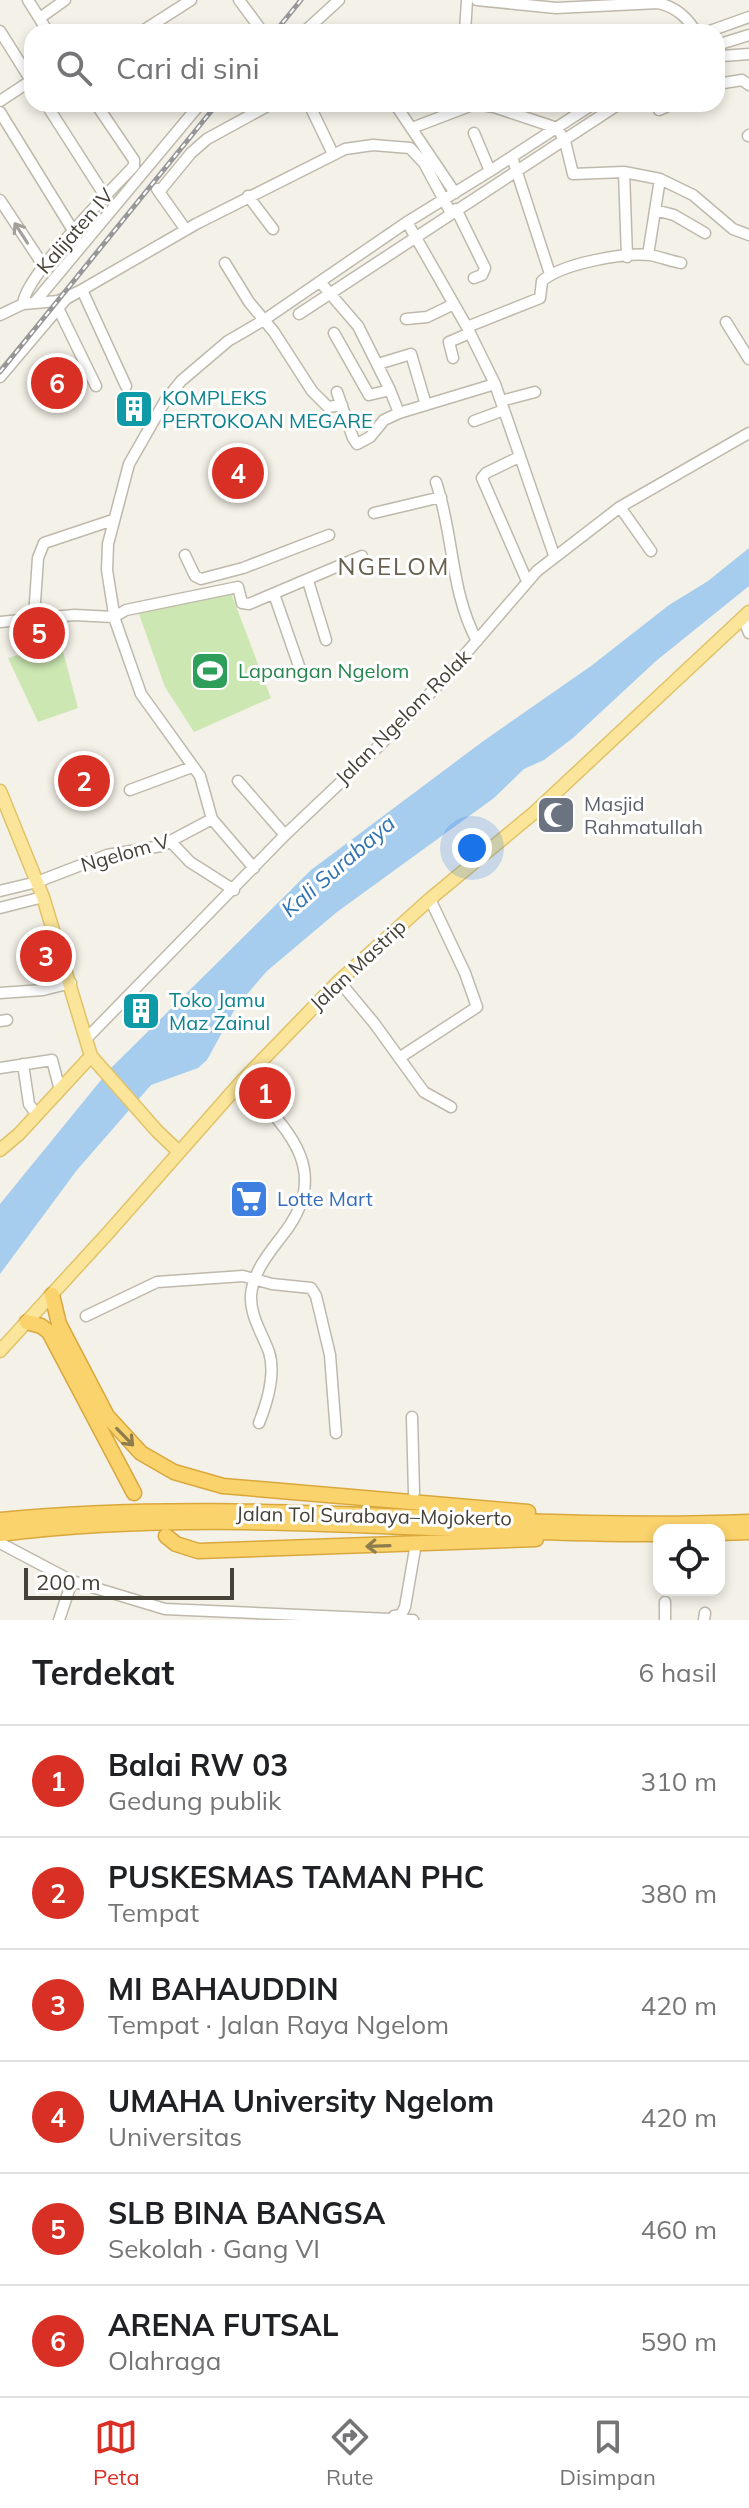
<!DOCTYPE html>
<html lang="id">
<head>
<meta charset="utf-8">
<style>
	:root { --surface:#fff; --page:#f2f2f2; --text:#202124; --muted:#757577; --line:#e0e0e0; --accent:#d93025 }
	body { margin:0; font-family:Mulish,sans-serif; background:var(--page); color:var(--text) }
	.controls { position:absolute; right:24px; bottom:24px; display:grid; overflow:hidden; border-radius:16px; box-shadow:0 4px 12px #0003 }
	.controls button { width:72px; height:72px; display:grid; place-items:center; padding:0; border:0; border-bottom:2px solid var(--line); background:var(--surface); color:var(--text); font:40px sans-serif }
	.scale { position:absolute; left:24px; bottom:20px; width:210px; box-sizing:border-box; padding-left:8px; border:4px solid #474237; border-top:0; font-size:22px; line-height:28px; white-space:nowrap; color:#474237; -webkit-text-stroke:6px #fff; paint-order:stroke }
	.you { position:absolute; left:472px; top:848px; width:28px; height:28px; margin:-20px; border:6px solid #fff; border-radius:50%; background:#1a73e8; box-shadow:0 0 0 12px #1a73e833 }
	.badge { display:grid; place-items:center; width:52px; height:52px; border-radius:50%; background:var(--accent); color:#fff; font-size:26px; font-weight:700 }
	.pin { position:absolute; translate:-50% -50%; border:4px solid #fff; box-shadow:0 2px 8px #0006 }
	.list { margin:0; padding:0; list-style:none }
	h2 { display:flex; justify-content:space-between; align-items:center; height:104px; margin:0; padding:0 32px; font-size:34px }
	h2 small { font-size:26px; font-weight:400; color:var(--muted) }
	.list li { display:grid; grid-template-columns:52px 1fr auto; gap:24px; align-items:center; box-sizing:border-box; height:112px; padding:0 32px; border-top:2px solid var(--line) }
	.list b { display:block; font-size:30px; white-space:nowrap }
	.list p { margin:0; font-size:26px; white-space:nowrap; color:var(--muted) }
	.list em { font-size:26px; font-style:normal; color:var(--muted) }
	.icon { flex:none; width:44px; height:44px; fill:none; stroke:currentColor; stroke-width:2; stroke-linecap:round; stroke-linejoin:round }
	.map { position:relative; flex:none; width:749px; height:1620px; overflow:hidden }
	.search { position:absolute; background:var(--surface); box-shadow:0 4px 12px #0003; left:24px; right:24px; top:24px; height:88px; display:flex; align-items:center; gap:20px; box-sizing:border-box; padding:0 28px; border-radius:24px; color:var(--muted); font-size:30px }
	.sheet { height:776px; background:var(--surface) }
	nav { display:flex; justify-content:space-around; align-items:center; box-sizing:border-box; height:112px; border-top:2px solid var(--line); background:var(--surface); font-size:22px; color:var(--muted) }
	nav a { display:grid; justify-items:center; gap:4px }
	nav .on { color:var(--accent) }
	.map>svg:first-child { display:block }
	.green { fill:#cce7b2 }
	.water { fill:#a7cdee }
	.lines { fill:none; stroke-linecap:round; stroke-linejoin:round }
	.minor-casing { stroke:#bfb9ab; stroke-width:13 }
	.major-casing { stroke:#e0c369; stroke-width:15 }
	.highway-casing { stroke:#d9a83d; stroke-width:17 }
	.minor { stroke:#fff; stroke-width:10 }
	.major { stroke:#fbe59a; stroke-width:12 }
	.highway { stroke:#fad36d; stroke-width:14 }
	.rail-casing { stroke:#979797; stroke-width:5 }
	.rail { stroke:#fff; stroke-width:2; stroke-dasharray:6; stroke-linecap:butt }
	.oneway { stroke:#a3a09b }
	.oneway2 { stroke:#8f7c4d }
	.labels { text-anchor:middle; stroke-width:6; stroke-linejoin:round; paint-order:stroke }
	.street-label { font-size:20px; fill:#474237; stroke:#fff }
	.culture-label { font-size:20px; fill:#0d838f; stroke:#fff; text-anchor:start }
	.leisure-label { font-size:20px; fill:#27864d; stroke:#fff; text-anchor:start }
	.worship-label { font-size:20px; fill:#5b616d; stroke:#fff; text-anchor:start }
	.shop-label { font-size:20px; fill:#366cbe; stroke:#fff; text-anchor:start }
	.water-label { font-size:22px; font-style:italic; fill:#3374b0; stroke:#fff }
	.quarter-label { font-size:24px; letter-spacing:2px; fill:#69604e; stroke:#fff }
</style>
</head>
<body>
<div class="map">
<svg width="749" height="1620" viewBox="0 0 749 1620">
	<rect width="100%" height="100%" fill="#f4f1e8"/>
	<path class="green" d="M231,593l40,105 -77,34 -29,-45 -26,-73z
		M61,644l17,64 -40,14 -30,-64 14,-4 -1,-4z"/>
	<path class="water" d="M749,548v38l-93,75 -83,77 -29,22 -20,9 -30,29 -157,114 -70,59 -31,36 -29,53 -9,8 -47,17 -74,85 -77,104v-70l110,-135 201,-199 171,-128 109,-76 78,-61 39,-24z"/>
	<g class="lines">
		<defs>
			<path id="minor" d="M28,0l20,32
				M239,0l20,27 -1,5
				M477,0l79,8 102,-5c18,4 29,14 38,29
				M44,15l21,-15
				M0,31l32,51
				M141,32l50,-32
				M304,32l35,-32
				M465,32l2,-32
				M707,32l42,-15
				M717,45l32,-10
				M717,51l5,5 27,-2
				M717,84l25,-4 7,5
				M0,101l32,-21
				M46,104l59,92
				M309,104l24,50
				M395,104l60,89
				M659,110l13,-6
				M0,112l74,120
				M412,128l63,-24 19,3 63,21 8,13 8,33 51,-2 36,7 33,16 40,34 16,6
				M474,133l16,38
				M748,136l1,-1
				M512,157l38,117
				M624,172l3,85
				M157,189l29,41
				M159,192l32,-39 16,-14 64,-35
				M248,196l25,33
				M0,200l43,65
				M456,209l29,59 -3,7 -8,3
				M655,210l19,5 31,18
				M407,222l60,105 28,57 59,171
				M648,255l12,-76
				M225,263l24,39 25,30 38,59 16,16 14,-2
				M320,282l38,44 32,64 9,23
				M35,302l165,-198
				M23,304c1,-27 89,-115 111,-138v-6l-38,-56
				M58,308l38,78
				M299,314l320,-210
				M0,315l23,-11 35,-3 24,-11 44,96
				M406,319l21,-2 27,-13
				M726,322l23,37
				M467,327l73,-29 2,-17c19,-17 82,-29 108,-26 10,2 21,6 31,8
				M334,333l35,62 21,-5
				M453,358l-4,-16 21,-9
				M378,364l33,-10 15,51
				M0,377l66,-78 130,-75 149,-75 28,-4 37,3 14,15 27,50
				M337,392l16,46 4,6 13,-7 14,-17 15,-7 96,-29
				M501,401l34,-9
				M474,421l30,-11
				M519,457l-33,16 -4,5 45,103
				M436,482c18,53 14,109 41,159
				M620,507l31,44
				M374,513l67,-16
				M185,555l10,21 6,3 42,-11 86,-33
				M308,581l18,59
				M274,594l26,75
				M34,617l4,-59 6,-15 69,-23
				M743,618l6,15
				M0,622l74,-7 40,2 12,-7 112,-23 4,16 7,1 113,-48
				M238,781l47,54
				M130,790l62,-23
				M171,842l19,20 44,28
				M254,868l-42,-49 -12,-43 -59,-82 -26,-74 -8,-50 1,-26 21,-80 36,-63 16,-20 47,-40 36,-21 143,-98 83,-51 103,-67
				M0,891l37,-9 70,-27 54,-9 51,-27
				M0,908l43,-11
				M339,981l35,42 50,69 27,15
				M0,993l43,-3 28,-7
				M0,1021l7,-1
				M86,1039l199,-204 95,-90 62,-64 95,-110 83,-64 129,-74
				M399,1058l78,-51 -12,-34 -35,-74
				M23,1064l6,40 8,11
				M0,1068l52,-8 8,30
				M242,1081c46,48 92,90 40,155 -13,17 -29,36 -31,59 -1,21 11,38 18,57 7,22 -2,51 -10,71
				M86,1316l71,-34 86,-6 29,8 39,4 5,8 14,59 6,78
				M412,1417l2,76
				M0,1543l72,38 93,28 248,11
				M665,1602v18
				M394,1616l7,-1 4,-8 10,-58
				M59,1620l13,-39
				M704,1620l1,-7"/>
			<path id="major" d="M0,791l43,106 48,159 66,75 21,20
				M0,1150l19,-16 72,-78
				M0,1351l108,-118 134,-152 97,-100 91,-82 105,-87 214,-200"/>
			<path id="highway" d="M52,1295l7,29 48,92 34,37 33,19 49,14 305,26
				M27,1322l14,4 8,6 85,161
				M0,1520c249,-25 500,12 749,2
				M719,1533l30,-1
				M0,1534c218,-28 440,1 659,0
				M166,1536l10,8 22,7 338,-12"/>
		</defs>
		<use href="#minor" class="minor-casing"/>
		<use href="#major" class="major-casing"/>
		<use href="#highway" class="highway-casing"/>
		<use href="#minor" class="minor"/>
		<use href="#major" class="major"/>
		<use href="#highway" class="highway"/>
		<defs>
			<path id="rail" d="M275,32l26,-32
				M0,372l217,-268"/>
		</defs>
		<use href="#rail" class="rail-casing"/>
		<use href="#rail" class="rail"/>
	</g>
	<defs><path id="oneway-shaft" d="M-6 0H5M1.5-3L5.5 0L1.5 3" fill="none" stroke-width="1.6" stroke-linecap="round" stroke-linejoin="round" transform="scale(2)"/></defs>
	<use class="oneway" href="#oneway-shaft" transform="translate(21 233) rotate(-123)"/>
	<g class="oneway2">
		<use href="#oneway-shaft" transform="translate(125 1437) rotate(46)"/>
		<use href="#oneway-shaft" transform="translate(378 1546) rotate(178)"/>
	</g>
	<defs>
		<symbol id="building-square" viewBox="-11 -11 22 22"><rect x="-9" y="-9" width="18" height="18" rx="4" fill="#0f9aa8" stroke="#fff"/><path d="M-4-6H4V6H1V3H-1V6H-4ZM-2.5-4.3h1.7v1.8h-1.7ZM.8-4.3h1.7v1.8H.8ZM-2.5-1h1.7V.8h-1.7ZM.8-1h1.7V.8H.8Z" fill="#fff"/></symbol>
		<symbol id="stadium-square" viewBox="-11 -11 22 22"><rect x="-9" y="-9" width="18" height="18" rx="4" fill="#2e9e5b" stroke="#fff"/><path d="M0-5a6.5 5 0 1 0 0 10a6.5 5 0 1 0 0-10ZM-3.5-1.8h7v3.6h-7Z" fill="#fff"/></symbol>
		<symbol id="mosque-square" viewBox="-11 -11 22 22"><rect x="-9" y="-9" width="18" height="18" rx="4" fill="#6b7280" stroke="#fff"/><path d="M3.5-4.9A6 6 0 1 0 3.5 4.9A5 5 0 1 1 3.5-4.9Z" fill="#fff"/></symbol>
		<symbol id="supermarket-square" viewBox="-11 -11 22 22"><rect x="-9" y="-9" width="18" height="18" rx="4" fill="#3f7fe0" stroke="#fff"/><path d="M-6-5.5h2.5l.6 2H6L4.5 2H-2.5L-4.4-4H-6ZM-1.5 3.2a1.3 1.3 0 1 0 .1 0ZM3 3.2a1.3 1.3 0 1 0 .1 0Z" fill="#fff"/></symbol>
	</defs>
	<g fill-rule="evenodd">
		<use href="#building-square" x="112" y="387" width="44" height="44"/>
		<use href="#stadium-square" x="188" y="649" width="44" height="44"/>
		<use href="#mosque-square" x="534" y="793" width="44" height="44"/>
		<use href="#building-square" x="119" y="989" width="44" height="44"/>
		<use href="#supermarket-square" x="227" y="1177" width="44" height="44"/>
	</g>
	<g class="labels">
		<g class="street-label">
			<text transform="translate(75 231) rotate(-49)" y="7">Kalijaten IV</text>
			<text transform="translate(403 717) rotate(-45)" y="7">Jalan Ngelom Rolak</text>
			<text transform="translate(125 853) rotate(-16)" y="7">Ngelom V</text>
			<text transform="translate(358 965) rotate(-43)" y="7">Jalan Mastrip</text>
			<text transform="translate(374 1516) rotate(1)" y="7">Jalan Tol Surabaya–Mojokerto</text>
		</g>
		<g class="culture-label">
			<text x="162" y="405">KOMPLEKS<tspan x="162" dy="23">PERTOKOAN MEGARE</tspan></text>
			<text x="169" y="1007">Toko Jamu<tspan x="169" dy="23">Maz Zainul</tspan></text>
		</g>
		<g class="leisure-label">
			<text x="238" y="678">Lapangan Ngelom</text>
		</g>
		<g class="worship-label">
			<text x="584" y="811">Masjid<tspan x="584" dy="23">Rahmatullah</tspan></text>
		</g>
		<g class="shop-label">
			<text x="277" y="1206">Lotte Mart</text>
		</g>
		<g class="water-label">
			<text transform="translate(338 866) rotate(-41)" y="8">Kali Surabaya</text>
		</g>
		<g class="quarter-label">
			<text x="394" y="575">NGELOM</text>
		</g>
	</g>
</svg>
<div class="controls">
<button><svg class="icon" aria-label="locate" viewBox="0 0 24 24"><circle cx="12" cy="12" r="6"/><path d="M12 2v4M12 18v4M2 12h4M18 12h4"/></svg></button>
</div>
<div class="scale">200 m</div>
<div class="you"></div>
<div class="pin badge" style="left:265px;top:1093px">1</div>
<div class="pin badge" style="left:84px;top:781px">2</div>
<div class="pin badge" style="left:46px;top:956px">3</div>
<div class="pin badge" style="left:238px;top:473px">4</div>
<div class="pin badge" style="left:39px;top:633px">5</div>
<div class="pin badge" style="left:57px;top:383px">6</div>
<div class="search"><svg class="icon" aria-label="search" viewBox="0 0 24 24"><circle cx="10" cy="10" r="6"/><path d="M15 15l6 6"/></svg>Cari di sini</div>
</div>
<section class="sheet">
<h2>Terdekat<small>6 hasil</small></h2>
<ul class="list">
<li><span class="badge">1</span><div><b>Balai RW 03</b><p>Gedung publik</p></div><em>310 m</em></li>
<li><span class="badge">2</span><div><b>PUSKESMAS TAMAN PHC</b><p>Tempat</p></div><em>380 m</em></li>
<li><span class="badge">3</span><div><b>MI BAHAUDDIN</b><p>Tempat · Jalan Raya Ngelom</p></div><em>420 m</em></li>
<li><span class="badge">4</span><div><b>UMAHA University Ngelom</b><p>Universitas</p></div><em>420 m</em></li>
<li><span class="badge">5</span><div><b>SLB BINA BANGSA</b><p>Sekolah · Gang VI</p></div><em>460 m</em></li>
<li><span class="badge">6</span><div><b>ARENA FUTSAL</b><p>Olahraga</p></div><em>590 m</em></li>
</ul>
</section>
<nav>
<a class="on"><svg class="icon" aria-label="map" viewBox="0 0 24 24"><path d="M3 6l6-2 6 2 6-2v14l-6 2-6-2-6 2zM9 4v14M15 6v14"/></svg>Peta</a>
<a><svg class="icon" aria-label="directions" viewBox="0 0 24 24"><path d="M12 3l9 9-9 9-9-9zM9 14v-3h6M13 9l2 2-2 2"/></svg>Rute</a>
<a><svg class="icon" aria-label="saved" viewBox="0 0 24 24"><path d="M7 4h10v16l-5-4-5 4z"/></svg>Disimpan</a>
</nav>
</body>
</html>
